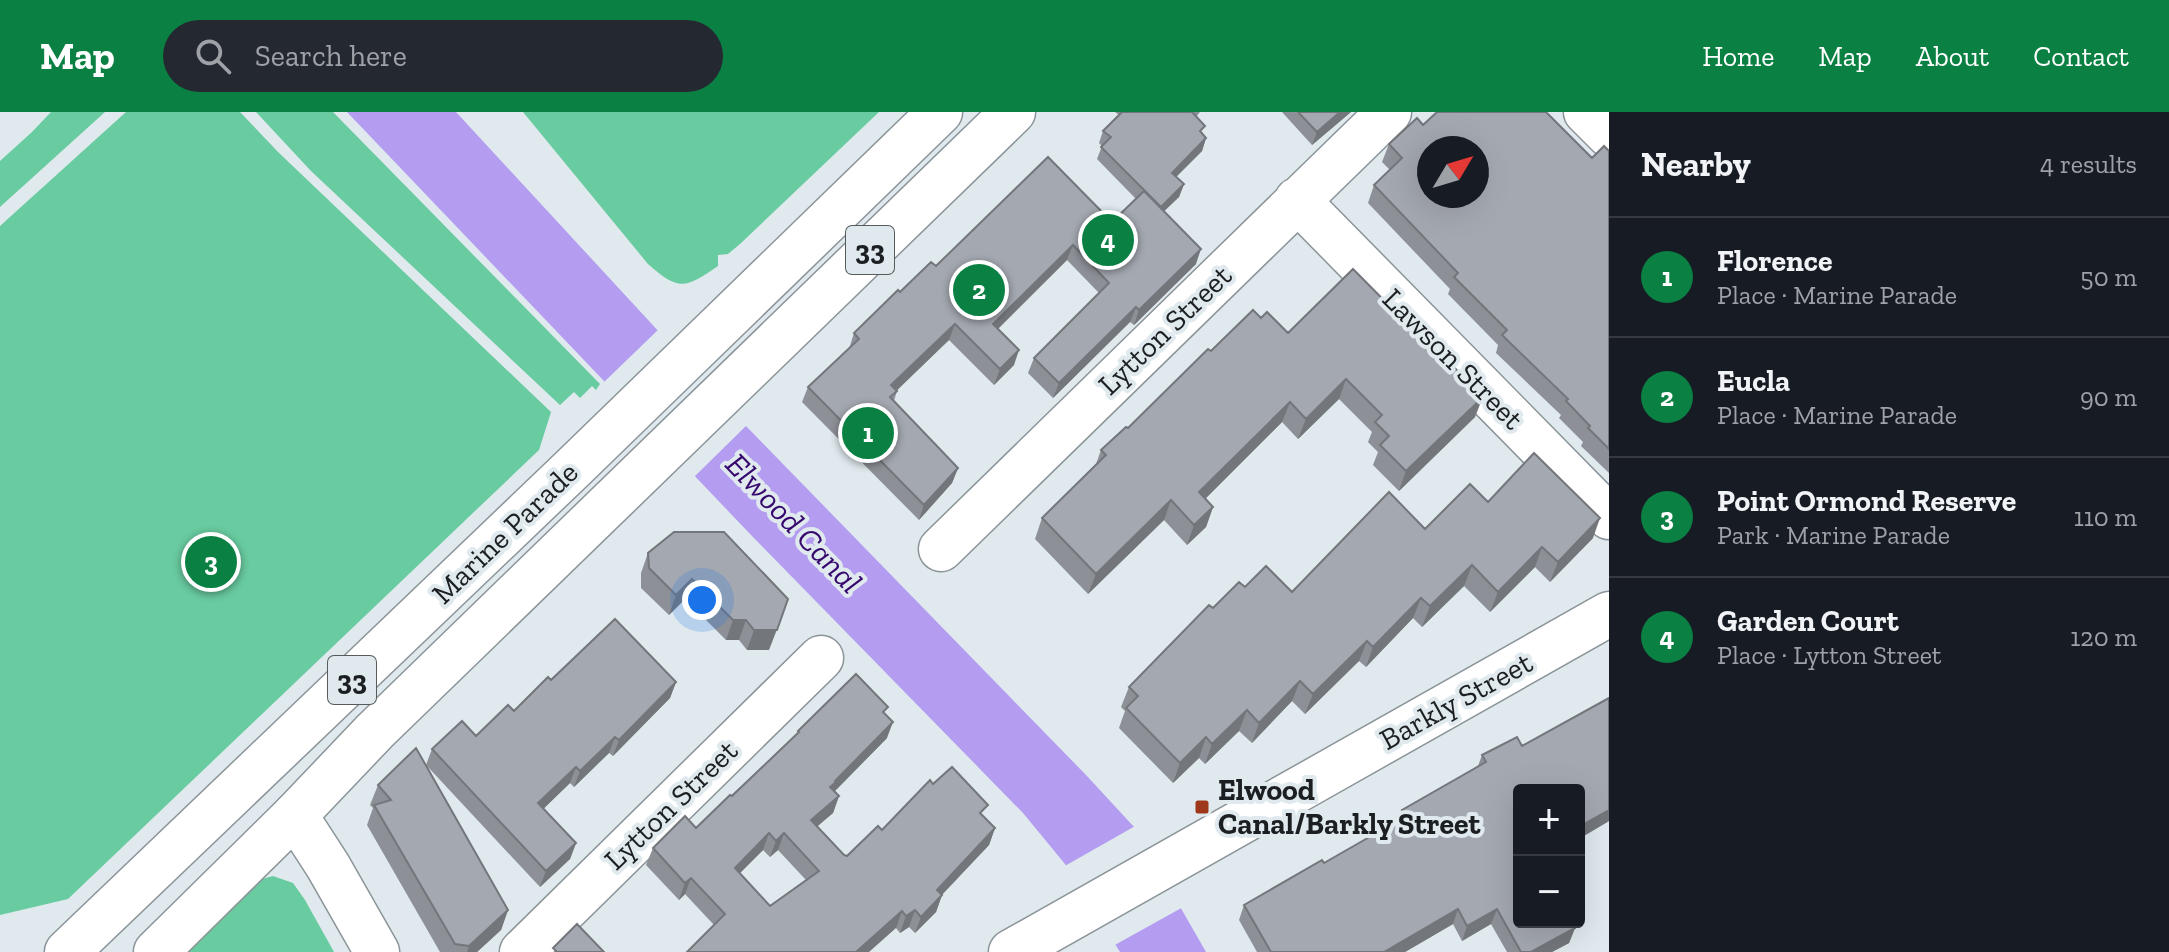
<!DOCTYPE html>
<html lang="en">
<head>
<meta charset="utf-8">
<style>
	:root { --surface:#171b24; --page:#242831; --text:#f1f3f6; --muted:#9ea1a6; --line:#363941; --accent:#0b8043 }
	body { margin:0; font-family:"Zilla Slab",serif; background:var(--page); color:var(--text) }
	.controls { position:absolute; right:24px; bottom:24px; display:grid; overflow:hidden; border-radius:8px; box-shadow:0 8px 32px #0002 }
	.controls button { width:72px; height:72px; display:grid; place-items:center; padding:0; border:0; border-bottom:2px solid var(--line); background:var(--surface); color:var(--text); font:40px sans-serif }
	.compass { position:absolute; left:1417px; top:24px; width:72px; height:72px; border-radius:50%; background:var(--surface); box-shadow:0 8px 32px #0002; rotate:52deg }
	.you { position:absolute; left:702px; top:488px; width:28px; height:28px; margin:-20px; border:6px solid #fff; border-radius:50%; background:#1a73e8; box-shadow:0 0 0 12px #1a73e833 }
	.badge { display:grid; place-items:center; width:52px; height:52px; border-radius:50%; background:var(--accent); color:#fff; font-size:26px; font-weight:700 }
	.pin { position:absolute; translate:-50% -50%; border:4px solid #fff; box-shadow:0 2px 8px #0006 }
	.list { margin:0; padding:0; list-style:none }
	h2 { display:flex; justify-content:space-between; align-items:center; height:104px; margin:0; padding:0 32px; font-size:34px }
	h2 small { font-size:26px; font-weight:400; color:var(--muted) }
	.list li { display:grid; grid-template-columns:52px 1fr auto; gap:24px; align-items:center; box-sizing:border-box; height:120px; padding:0 32px; border-top:2px solid var(--line) }
	.list b { display:block; font-size:30px; white-space:nowrap }
	.list p { margin:0; font-size:26px; white-space:nowrap; color:var(--muted) }
	.list em { font-size:26px; font-style:normal; color:var(--muted) }
	.icon { flex:none; width:44px; height:44px; fill:none; stroke:currentColor; stroke-width:2; stroke-linecap:round; stroke-linejoin:round }
	.map { position:relative; flex:none; width:1609px; height:840px; overflow:hidden }
	header { display:flex; align-items:center; gap:48px; box-sizing:border-box; height:112px; padding:0 40px; background:var(--accent); color:#fff }
	header strong { font-size:38px }
	nav { display:flex; gap:44px; margin-inline-start:auto; font-size:28px }
	.search { width:560px; height:72px; background:var(--page); display:flex; align-items:center; gap:20px; box-sizing:border-box; padding:0 28px; border-radius:44px; color:var(--muted); font-size:30px }
	main { display:flex }
	aside { flex:1; background:var(--surface) }
	.map>svg:first-child { display:block }
	.green { fill:#69cba0 }
	.water { fill:#b49df1 }
	.pier { fill:#dfe9ee }
	.lines { fill:none; stroke-linecap:round; stroke-linejoin:round }
	.minor-casing { stroke:#8b9499; stroke-width:47 }
	.major-casing { stroke:#8b9499; stroke-width:47 }
	.minor { stroke:#fff; stroke-width:44 }
	.major { stroke:#fff; stroke-width:44 }
	.wall { fill:#8d9097; fill-rule:evenodd }
	.shaded-wall { fill:#73767b }
	.building { fill:#a4a8b0; stroke:#73767b; stroke-width:2; fill-rule:evenodd }
	.poi-dot { fill:#9f371b; stroke:#dfe9ee; stroke-width:3 }
	.labels { text-anchor:middle; stroke-width:8; stroke-linejoin:round; paint-order:stroke }
	.shield { fill:#dfe9ee; stroke:#565c5e; stroke-width:2 }
	.shield-label { font-size:28px; font-weight:bold; fill:#1c1f21 }
	.street-label { font-size:30px; fill:#1c1f21; stroke:#dfe9ee }
	.poi-label { font-size:30px; font-weight:bold; fill:#1c1f21; stroke:#dfe9ee; text-anchor:start }
	.water-label { font-size:32px; font-style:italic; fill:#36076c; stroke:#dfe9ee }
</style>
</head>
<body>
<header>
<strong>Map</strong>
<div class="search"><svg class="icon" aria-label="search" viewBox="0 0 24 24"><circle cx="10" cy="10" r="6"/><path d="M15 15l6 6"/></svg>Search here</div>
<nav><a>Home</a><a>Map</a><a>About</a><a>Contact</a></nav>
</header>
<main>
<div class="map">
<svg width="1609" height="840" viewBox="0 0 1609 840">
	<rect width="100%" height="100%" fill="#dfe9ee"/>
	<path class="green" d="M51,0h54l-105,95v-46l32,-29z
		M126,0h114l38,40 273,260 -12,38 -471,449 -68,16v-689z
		M256,0h77l267,272 -4,6 -4,-4 -12,12 -6,-6 -14,13 -249,-234z
		M523,0h356l-139,132 -12,10 -10,1v11c-32,22 -39,26 -70,-2z
		M273,764l20,7 12,17 29,52h-150l71,-71z"/>
	<path class="water" d="M347,0h109l290,314 340,349 49,53 71,124h-86l-55,-88 -42,-51 -271,-277z"/>
	<path class="pier" d="M660,216l89,95 -57,56 -90,-95z
		M1137,713l48,81 -72,40 -50,-79z"/>
	<g class="lines">
		<defs>
			<path id="minor" d="M1586,0l23,23
				M1297,88l312,317
				M941,437l448,-437
				M295,703l33,51 49,86
				M522,840l299,-294"/>
			<path id="major" d="M67,840l504,-482 369,-358
				M156,840l139,-137 80,-84 638,-619
				M1011,840l598,-338"/>
		</defs>
		<use href="#minor" class="minor-casing"/>
		<use href="#major" class="major-casing"/>
		<use href="#minor" class="minor"/>
		<use href="#major" class="major"/>
	</g>
	<path class="wall" d="M1115,0h85l-4,5 6,17 4,4 -4,13 -26,26 8,7 -5,13 -15,14 32,53 -62,61 -4,-3 -77,76 -25,-25 6,-15 65,-65 -32,-33 -69,68 16,37 -20,20 -45,-45 -53,50 1,1 -3,10 64,67 -6,15 -33,37 -117,-118 6,-15 41,-38 5,-16 46,-41 36,-26 176,-44 24,-23 -39,-40 5,-13 -3,-3 4,-12 16,-16z
		M1282,0h69l-39,33z
		M1389,32l203,14 17,-7v322l-28,-27 2,-4 -24,-24 2,-3 -65,-62 2,-8 -50,-51 2,-5 -82,-86 6,-18 16,-15 -8,-8z
		M1261,206l27,15 187,84 -76,74 -26,-26 5,-13 -10,-10 4,-10 -33,-33 -41,40 -16,-17 -76,76 7,9 -7,20 -19,18 -23,-25 -76,74 -53,-55 7,-21 54,-54 5,-14 27,-22 83,-77z
		M1488,390l105,36 -43,44 -15,-15 -45,45 -26,-26 -42,41 -9,-9 -47,49 -7,-6 -54,53 -13,-13 -40,42 -13,-12 -34,33 -6,-6 -26,25 -54,-55 6,-17 -4,-4 8,-20 84,-79 32,-21 47,5 133,-63z
		M724,420l45,118h-22l-8,-10h-13l-41,-41 -16,16 -28,-27v-15l7,-20z
		M551,568l125,2 -6,16 -57,58 -4,-3 -35,34 -4,-4 -27,26 33,34 -6,16 -30,28 -113,-121 81,144 -7,20 -24,22h-37l-73,-127 6,-17 -3,-3 8,-20 48,-20 6,-16 44,-13 38,-25z
		M1609,586v123l-27,16 -3,9v-56h-60v132h53l3,6 -6,15 -17,9h-45l-16,-28 -29,17 -9,-17 -48,28h-148l-18,-32 5,-15 78,-45 2,3 74,-43 4,-10 76,-44 4,-11 35,-18 5,9z
		M885,602l2,24 -52,53 4,5 -6,17 -16,13 27,29 3,1 35,-26 51,-46 50,33 12,11 -6,17 -47,50 -6,17 -21,21 -6,-6 -9,6 -4,-5 -182,-3 -29,-31 -6,6 -33,-35 7,-17 43,-20 100,-93 2,-4zM763,738l7,7 8,-7 28,30 -36,26 -30,-33z"/>
	<path class="shaded-wall" d="M1340,0h11l-39,33 5,-13z
		M1206,26l-4,13 -34,34 4,-12z
		M1184,72l-5,13 -23,22 5,-12z
		M1073,133l-6,15 -79,79 5,-15z
		M1201,137l-5,15 -62,61 5,-15z
		M1136,195l-6,15 -77,76 6,-15z
		M955,212l-6,16 -63,61 5,-16z
		M1019,238l-5,15 -20,20 6,-16z
		M1346,267l-7,20 -41,40 8,-20z
		M1483,285l-8,20 -76,74 7,-20z
		M1290,290l-8,20 -90,90 7,-20z
		M958,356l-6,15 -33,37 5,-15z
		M1171,388l-7,20 -76,74 8,-20z
		M1213,395l-7,20 -19,18 7,-20z
		M1600,406l-7,20 -43,44 8,-20z
		M1542,435l-7,20 -45,45 8,-20z
		M1472,453l-8,21 -42,41 8,-21z
		M692,467l-7,20 -16,16 7,-20z
		M1421,486l-8,20 -47,49 7,-20z
		M781,507l-12,31h-22l7,-20z
		M733,508h13l-7,20h-13z
		M1367,529l-8,20 -54,53 8,-20z
		M1300,569l-8,20 -40,42 7,-20z
		M676,570l-6,16 -57,58 6,-16z
		M1247,598l-8,21 -34,33 7,-20z
		M893,610l-6,16 -56,57 -1,-8 5,-6z
		M615,625l-6,16 -35,34 6,-16z
		M1206,625l-7,21 -26,25 7,-20z
		M576,655l-6,16 -37,36 5,-16z
		M839,684l-6,17 -28,24 6,-17z
		M1609,698v11l-27,16 -3,9v-19z
		M995,716l-6,17 -58,61 6,-16z
		M769,721l-6,17 -34,34 6,-16z
		M784,721l-6,17 -8,7 6,-16z
		M576,731l-6,16 -30,28 6,-16z
		M691,766l-6,16 -6,6 6,-17z
		M942,783l-6,17 -21,21 6,-16z
		M1458,797l-5,15 -48,28h-21z
		M1497,797l-6,15 -29,17 5,-15z
		M508,798l-7,20 -24,22h-10l2,-6z
		M915,798l-6,17 -9,6 6,-17z
		M902,799l-6,17 -27,24h-13z
		M1575,816l-6,15 -17,9h-21z"/>
	<path class="building" d="M1122,0h70l13,14 -5,5 6,7 -34,35 12,11 -23,23 -60,-60 10,-10 -8,-6z
		M1298,0h42l-23,20z
		M1437,0h109l46,46 12,-12 5,5v298l-21,-21 2,-2 -24,-25 2,-2 -66,-64 5,-5 -53,-53 4,-4 -84,-88 28,-27 -13,-14 28,-26 6,7zM1429,36h48v48h-48z
		M1048,45l64,65 32,-31 57,58 -62,61 -3,-3 -77,76 -25,-25 75,-75 -36,-38 -80,79 26,26 -19,19 -45,-45 -64,61 6,6 -7,6 68,71 -34,37 -116,-118 51,-48 -5,-6 44,-43 2,2 31,-30 5,4z
		M1353,157l88,89 2,-2 40,41 -77,74 -26,-26 9,-9 -14,-14 7,-7 -36,-36 -40,40 -16,-17 -91,90 14,15 -19,18 -23,-25 -75,74 -54,-56 64,-63 -5,-5 25,-23 2,1 80,-79 3,2 42,-41 8,8 6,-6 21,21z
		M1534,341l66,65 -42,44 -16,-15 -44,45 -26,-27 -42,41 -9,-8 -48,49 -6,-6 -54,53 -13,-13 -41,42 -12,-13 -35,34 -6,-7 -26,26 -54,-55 12,-12 -9,-9 80,-82 4,3 26,-26 6,5 21,-21 26,26 97,-100 36,37 45,-45 18,18z
		M674,420h50l64,67 -11,31h-23l-8,-10h-13l-41,-41 -16,16 -27,-27 -1,-15z
		M615,507l61,63 -57,58 -4,-3 -35,34 -4,-4 -38,36 38,40 -30,28 -114,-122 30,-28 14,15 32,-31 6,6 34,-34 3,3z
		M856,562l32,33 -5,5 10,10 -58,59 1,1 -6,5 9,9 -28,24 33,35 3,1 31,-30 4,4 48,-50 3,4 19,-17 36,38 -8,8 15,15 -58,62 5,5 -21,22 -6,-7 -9,6 -4,-5 -46,41h-169l38,-38 -34,-36 -6,5 -32,-35 32,-32 11,12 34,-33 2,1 67,-64 -1,-1zM769,721l7,8 8,-8 35,38 -49,35 -35,-38z
		M1609,586v112l-30,17 4,7 -4,3v-47h-60v132h53l3,6 -44,24h-10l-24,-43 -30,17 -9,-17 -74,43h-113l-27,-47 78,-45 2,3 82,-47 -4,-6 84,-48 -4,-7 35,-18 5,9z
		M416,636l92,162 -39,36 -14,-2 -81,-139 17,-5 -13,-15z
		M577,812l27,28h-47l-4,-4z"/>
	<rect class="poi-dot" x="1194" y="687" width="16" height="16" rx="4"/>
	<g class="labels">
		<g class="shield">
			<rect x="846" y="114" width="48" height="48" rx="6"/>
			<rect x="328" y="544" width="48" height="48" rx="6"/>
		</g>
		<g class="shield-label">
			<text x="870" y="148">33</text>
			<text x="352" y="578">33</text>
		</g>
		<g class="street-label">
			<text transform="translate(1165 218) rotate(-44)" y="10">Lytton Street</text>
			<text transform="translate(1453 247) rotate(45)" y="10">Lawson Street</text>
			<text transform="translate(505 421) rotate(-44)" y="10">Marine Parade</text>
			<text transform="translate(1456 589) rotate(-29)" y="10">Barkly Street</text>
			<text transform="translate(671 693) rotate(-44)" y="10">Lytton Street</text>
		</g>
		<g class="poi-label">
			<text x="1218" y="688">Elwood<tspan x="1218" dy="34">Canal/Barkly Street</tspan></text>
		</g>
		<g class="water-label">
			<text transform="translate(794 411) rotate(46)" y="11">Elwood Canal</text>
		</g>
	</g>
</svg>
<div class="controls">
<button>+</button>
<button>−</button>
</div>
<svg class="compass" viewBox="-18 -18 36 36"><path d="M0-13l5 13h-10z" fill="#e53935"/><path d="M0 13l5-13h-10z" fill="#9ea1a6"/></svg>
<div class="you"></div>
<div class="pin badge" style="left:868px;top:321px">1</div>
<div class="pin badge" style="left:979px;top:178px">2</div>
<div class="pin badge" style="left:211px;top:450px">3</div>
<div class="pin badge" style="left:1108px;top:128px">4</div>
</div>
<aside>
<h2>Nearby<small>4 results</small></h2>
<ul class="list">
<li><span class="badge">1</span><div><b>Florence</b><p>Place · Marine Parade</p></div><em>50 m</em></li>
<li><span class="badge">2</span><div><b>Eucla</b><p>Place · Marine Parade</p></div><em>90 m</em></li>
<li><span class="badge">3</span><div><b>Point Ormond Reserve</b><p>Park · Marine Parade</p></div><em>110 m</em></li>
<li><span class="badge">4</span><div><b>Garden Court</b><p>Place · Lytton Street</p></div><em>120 m</em></li>
</ul>
</aside>
</main>
</body>
</html>
